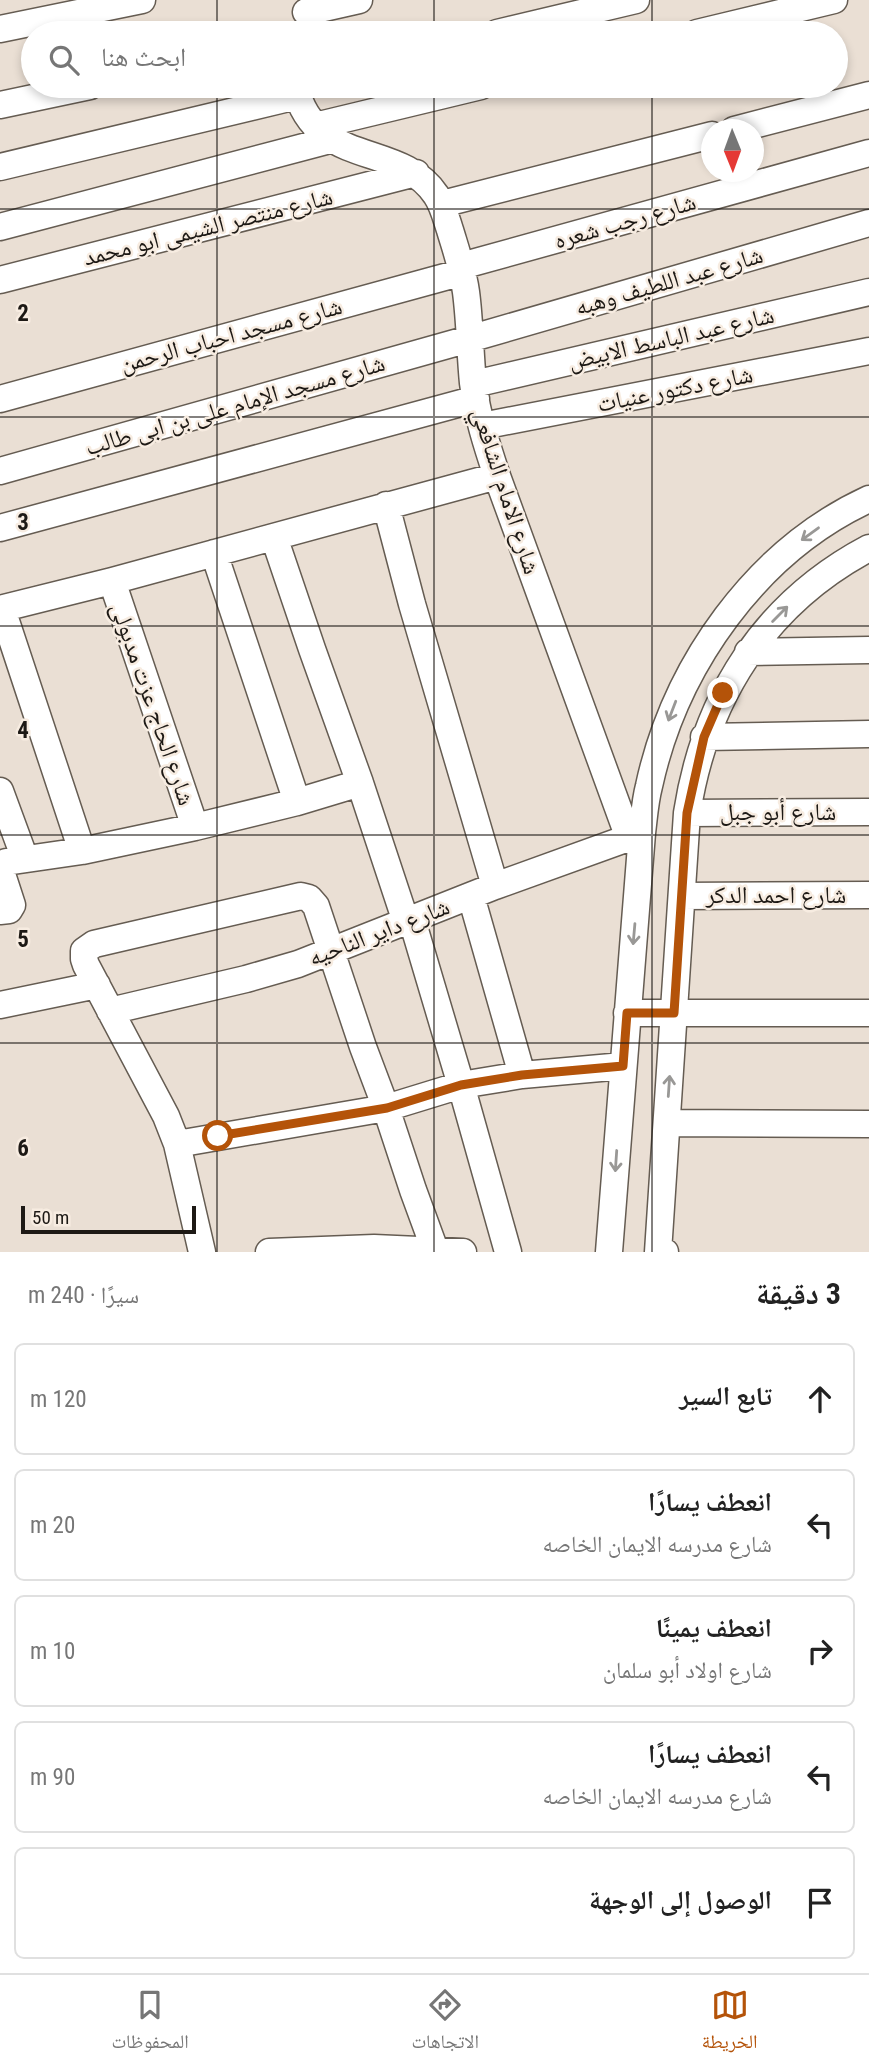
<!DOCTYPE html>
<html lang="ar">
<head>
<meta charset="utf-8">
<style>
	:root { --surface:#fff; --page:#f2f2f2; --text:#222; --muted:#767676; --line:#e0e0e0; --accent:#b45309 }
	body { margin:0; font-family:"Roboto Condensed","Noto Naskh Arabic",sans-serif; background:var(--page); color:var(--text); direction:rtl }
	.compass { position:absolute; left:701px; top:119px; width:63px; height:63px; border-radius:50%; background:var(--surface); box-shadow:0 4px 10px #0003; rotate:179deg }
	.scale { position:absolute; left:21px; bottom:18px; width:175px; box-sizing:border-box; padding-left:7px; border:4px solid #1d1915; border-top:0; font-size:19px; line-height:24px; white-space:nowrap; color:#1d1915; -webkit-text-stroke:5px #f7ece1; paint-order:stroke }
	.stop { position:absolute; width:21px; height:21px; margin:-16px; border:5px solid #b45309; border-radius:50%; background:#fff }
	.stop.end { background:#b45309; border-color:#fff; box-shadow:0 2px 7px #0008 }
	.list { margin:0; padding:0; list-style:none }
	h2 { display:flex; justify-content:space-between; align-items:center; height:91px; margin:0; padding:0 28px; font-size:30px }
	h2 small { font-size:23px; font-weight:400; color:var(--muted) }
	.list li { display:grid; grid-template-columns:46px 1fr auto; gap:21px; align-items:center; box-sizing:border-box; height:112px; margin:0 14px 14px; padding:0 14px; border:2px solid var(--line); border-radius:10px }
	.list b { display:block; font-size:26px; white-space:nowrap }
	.list p { margin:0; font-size:23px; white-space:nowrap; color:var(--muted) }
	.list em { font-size:23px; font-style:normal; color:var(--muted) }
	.icon { flex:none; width:38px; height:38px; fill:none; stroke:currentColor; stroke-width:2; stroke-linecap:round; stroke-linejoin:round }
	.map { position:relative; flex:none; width:869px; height:1252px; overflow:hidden; direction:ltr }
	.search { position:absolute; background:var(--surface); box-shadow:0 4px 10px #0003; left:21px; right:21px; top:21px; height:77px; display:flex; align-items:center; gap:18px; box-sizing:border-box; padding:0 24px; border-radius:38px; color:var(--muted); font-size:26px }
	.sheet { height:721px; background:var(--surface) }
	nav { display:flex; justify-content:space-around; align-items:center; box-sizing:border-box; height:98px; border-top:2px solid var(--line); background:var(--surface); font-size:19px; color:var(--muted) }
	nav a { display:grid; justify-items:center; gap:4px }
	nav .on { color:var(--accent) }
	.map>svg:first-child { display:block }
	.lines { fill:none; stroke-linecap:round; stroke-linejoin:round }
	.minor-casing { stroke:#655c52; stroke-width:29 }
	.minor { stroke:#fff; stroke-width:26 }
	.oneway { stroke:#999896 }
	.route { stroke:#b45309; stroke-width:9 }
	.grid { fill:none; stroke:#1d1915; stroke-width:2; stroke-opacity:0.55 }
	.labels { text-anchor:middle; stroke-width:5; stroke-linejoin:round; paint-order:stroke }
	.street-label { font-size:24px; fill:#1d1915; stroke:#f7ece1 }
	.grid-label { font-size:23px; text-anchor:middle; font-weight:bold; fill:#1d1915; stroke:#f7ece1; stroke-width:5; stroke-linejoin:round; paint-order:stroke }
</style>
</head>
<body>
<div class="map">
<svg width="869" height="1252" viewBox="0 0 869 1252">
	<rect width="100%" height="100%" fill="#eadfd4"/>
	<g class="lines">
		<defs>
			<path id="minor" d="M306,12l53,-12
				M0,29l142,-29
				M497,33l139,-33
				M697,33l137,-33
				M295,86c20,84 105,54 141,109 7,10 10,23 14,35 6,20 13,40 16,62 4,30 4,61 7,91 4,32 14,63 24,93l132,362
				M0,105l90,-19
				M315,126l166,-40
				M734,130l135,-35
				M0,167l297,-71
				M442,204l270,-69
				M0,227l330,-87
				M461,266l408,-113
				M0,280l416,-107
				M474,384l395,-92
				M0,399l463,-127
				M482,426l387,-75
				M0,471l469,-132 400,-116
				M386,505l26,99 83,282
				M0,528l476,-129
				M274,537l38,112 48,134 46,139
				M112,581l83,246
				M0,609l112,-28 385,-105
				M2,609l80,242
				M748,652l121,-2
				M704,737l165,-3
				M0,791l25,68
				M297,802l63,-19
				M687,813l182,-1
				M0,866l6,-4 76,-11 113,-24 102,-25 -83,-249
				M0,868l12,37 -3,5 -9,1
				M471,896l51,179
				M682,896l187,-1
				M412,920l49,165 47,167
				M0,1005l97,-20
				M110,1011l136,-32 52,-15 197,-78 147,-53
				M627,1013h242
				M667,1123l202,1
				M177,1144l209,-36 75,-23 61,-10 101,-9
				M202,1252l-25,-108 -11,-28 -80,-151 -2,-6v-8l10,-7 207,-48 8,2 7,8 47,141 23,61 27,82 22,60
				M269,1252l105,-4 89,4
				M609,1252l33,-419c2,-16 3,-32 7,-47 26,-120 107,-235 220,-287
				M665,1252h-7l29,-439c18,-116 78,-210 182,-265"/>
		</defs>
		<use href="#minor" class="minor-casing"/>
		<use href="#minor" class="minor"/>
	</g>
	<defs><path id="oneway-shaft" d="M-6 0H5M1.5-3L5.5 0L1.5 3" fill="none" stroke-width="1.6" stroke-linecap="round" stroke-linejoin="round" transform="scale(1.75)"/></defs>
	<g class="oneway">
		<use href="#oneway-shaft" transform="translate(810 534) rotate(144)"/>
		<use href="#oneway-shaft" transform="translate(780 614) rotate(-45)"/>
		<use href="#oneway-shaft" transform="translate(672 711) rotate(111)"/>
		<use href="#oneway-shaft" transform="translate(634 934) rotate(95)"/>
		<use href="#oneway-shaft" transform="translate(669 1086) rotate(-86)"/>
		<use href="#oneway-shaft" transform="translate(616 1161) rotate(94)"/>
	</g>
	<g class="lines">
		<path class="route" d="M218,1136l169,-28 74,-23 61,-10 101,-9 4,-53h47l13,-200 17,-76 19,-44"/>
	</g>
	<path class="grid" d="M217,0v33M434,0v33M652,0v33M217,86v1166M434,86v1166M652,86v1166M0,209h869M0,417h869M0,626h869M0,835h869M0,1043h869"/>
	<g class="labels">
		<g class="street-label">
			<text transform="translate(625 221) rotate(-16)" y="8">شارع رجب شعره</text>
			<text transform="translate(208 227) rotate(-14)" y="8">شارع منتصر الشيمى ابو محمد</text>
			<text transform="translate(669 281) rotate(-16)" y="8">شارع عبد اللطيف وهبه</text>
			<text transform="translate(231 335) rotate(-15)" y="8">شارع مسجد احباب الرحمن</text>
			<text transform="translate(671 338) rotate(-13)" y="8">شارع عبد الباسط الابيض</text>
			<text transform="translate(675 389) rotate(-11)" y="8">شارع دكتور عنيات</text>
			<text transform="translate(235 405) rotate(-16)" y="8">شارع مسجد الإمام على بن ابى طالب</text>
			<text transform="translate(506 491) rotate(72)" y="8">شارع الامام الشافعي</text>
			<text transform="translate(153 704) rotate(71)" y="8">شارع الحاج عزت مدبولى</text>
			<text x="778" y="820">شارع أبو جبل</text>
			<text x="776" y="903">شارع احمد الدكر</text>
			<text transform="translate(379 932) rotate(-21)" y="8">شارع داير الناحيه</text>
		</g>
	</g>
	<g class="grid-label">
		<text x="23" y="321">2</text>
		<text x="23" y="530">3</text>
		<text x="23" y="738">4</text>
		<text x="23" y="947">5</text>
		<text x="23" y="1156">6</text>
	</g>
</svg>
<svg class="compass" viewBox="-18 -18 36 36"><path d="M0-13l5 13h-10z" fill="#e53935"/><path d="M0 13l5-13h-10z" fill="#767676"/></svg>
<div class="scale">50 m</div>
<div class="stop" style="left:218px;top:1136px"></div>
<div class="stop end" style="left:723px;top:693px"></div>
<div class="search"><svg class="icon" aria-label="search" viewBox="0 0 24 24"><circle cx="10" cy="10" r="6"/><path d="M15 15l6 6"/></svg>ابحث هنا</div>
</div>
<section class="sheet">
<h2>3 دقيقة<small>سيرًا · 240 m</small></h2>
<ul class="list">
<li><svg class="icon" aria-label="ahead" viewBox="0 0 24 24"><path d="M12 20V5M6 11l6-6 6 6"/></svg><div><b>تابع السير</b></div><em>120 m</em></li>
<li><svg class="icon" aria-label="left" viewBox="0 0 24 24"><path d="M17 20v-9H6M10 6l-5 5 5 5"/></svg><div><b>انعطف يسارًا</b><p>شارع مدرسه الايمان الخاصه</p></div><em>20 m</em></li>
<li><svg class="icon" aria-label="right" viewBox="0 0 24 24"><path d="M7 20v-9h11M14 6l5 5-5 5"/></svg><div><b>انعطف يمينًا</b><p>شارع اولاد أبو سلمان</p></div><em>10 m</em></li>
<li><svg class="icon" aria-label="left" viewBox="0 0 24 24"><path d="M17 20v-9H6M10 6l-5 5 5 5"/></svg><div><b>انعطف يسارًا</b><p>شارع مدرسه الايمان الخاصه</p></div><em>90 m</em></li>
<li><svg class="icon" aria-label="arrive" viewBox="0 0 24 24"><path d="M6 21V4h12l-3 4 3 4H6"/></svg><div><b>الوصول إلى الوجهة</b></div></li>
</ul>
</section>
<nav>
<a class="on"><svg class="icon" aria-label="map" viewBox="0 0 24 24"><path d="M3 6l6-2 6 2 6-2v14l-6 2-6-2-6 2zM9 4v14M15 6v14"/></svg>الخريطة</a>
<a><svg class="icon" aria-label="directions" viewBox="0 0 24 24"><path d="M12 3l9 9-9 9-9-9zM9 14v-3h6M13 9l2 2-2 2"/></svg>الاتجاهات</a>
<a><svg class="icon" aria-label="saved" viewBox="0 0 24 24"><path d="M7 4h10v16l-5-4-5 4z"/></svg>المحفوظات</a>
</nav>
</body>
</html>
